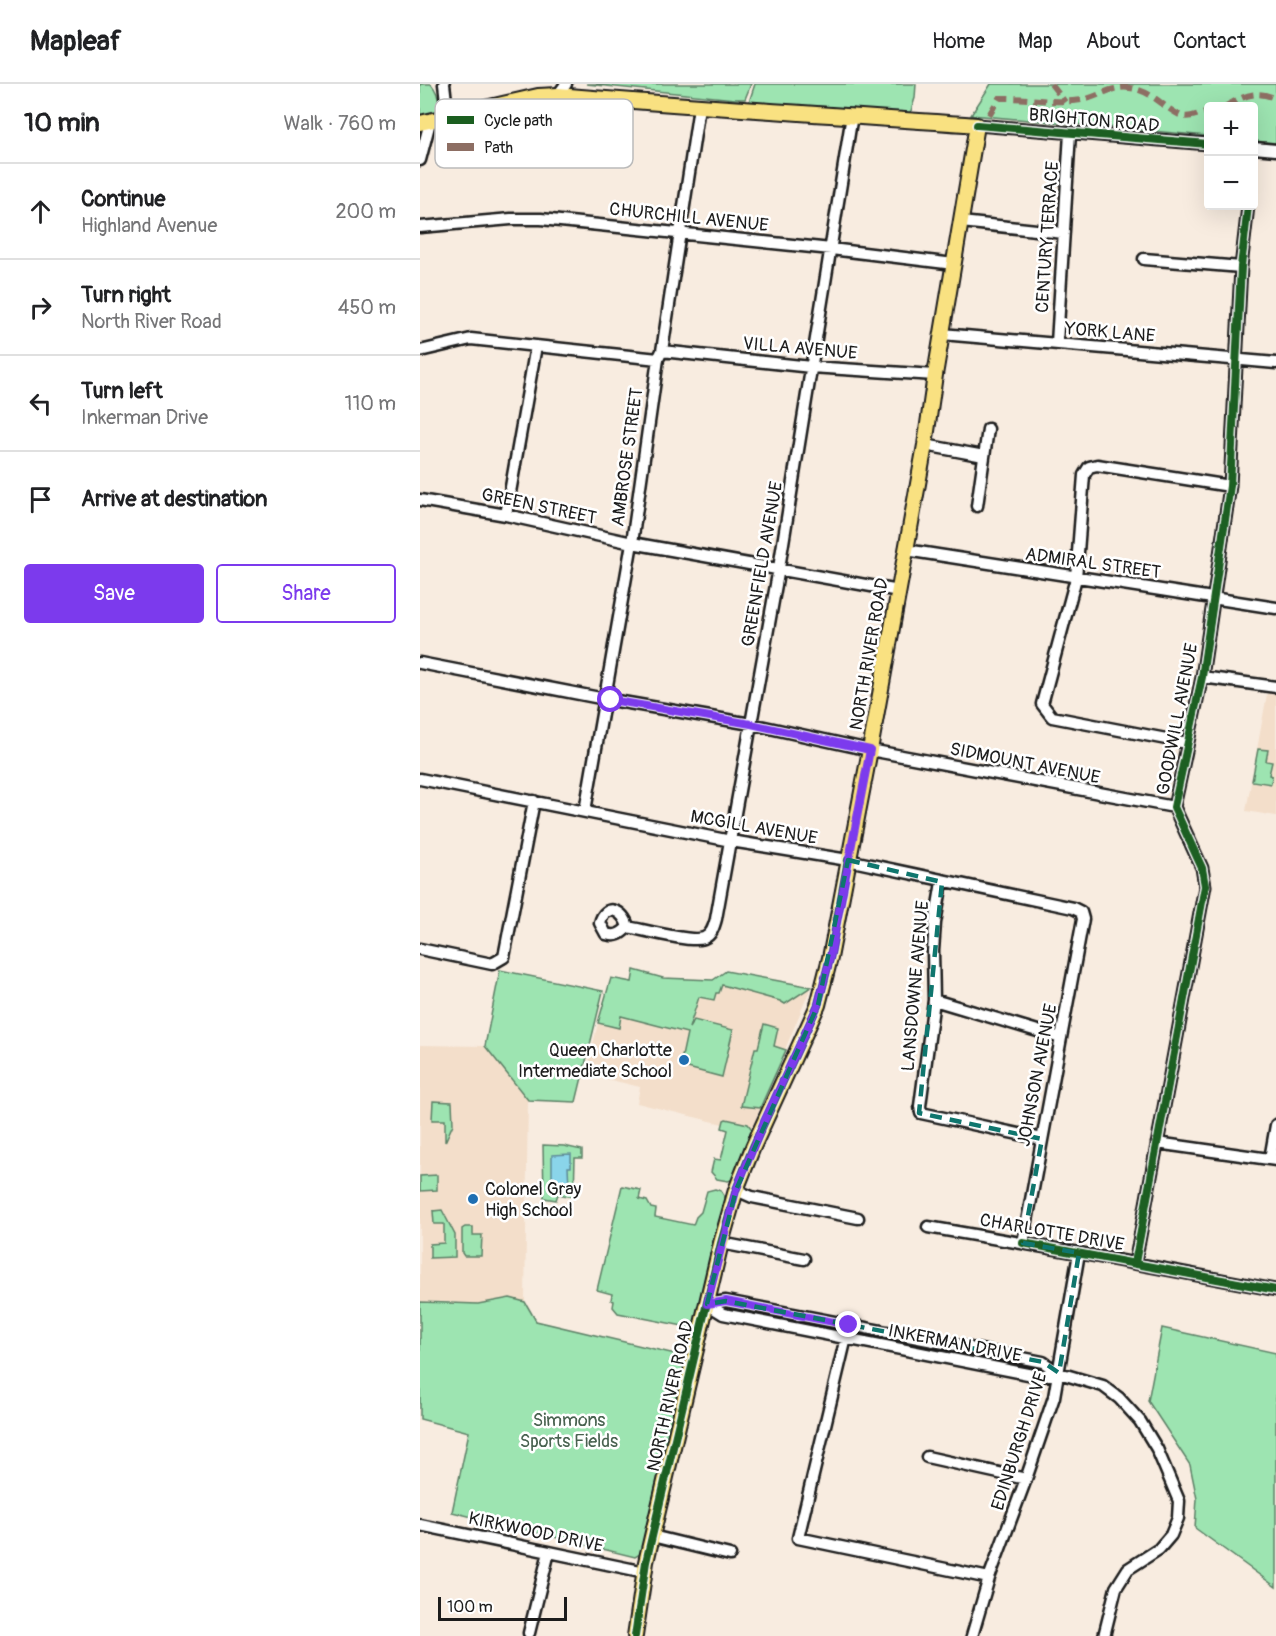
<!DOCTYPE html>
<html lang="en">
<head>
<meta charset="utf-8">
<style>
	:root { --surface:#fff; --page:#f2f2f2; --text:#202124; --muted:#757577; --line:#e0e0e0; --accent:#7c3aed }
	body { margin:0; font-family:Pangolin,sans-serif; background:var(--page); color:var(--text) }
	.controls { position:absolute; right:18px; top:18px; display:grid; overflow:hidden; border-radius:6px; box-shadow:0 6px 24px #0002 }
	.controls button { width:54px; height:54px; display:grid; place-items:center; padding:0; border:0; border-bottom:2px solid var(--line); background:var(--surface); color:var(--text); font:30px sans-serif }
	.scale { position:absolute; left:18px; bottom:15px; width:129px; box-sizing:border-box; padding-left:6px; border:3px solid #1c1c1c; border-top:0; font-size:16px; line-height:21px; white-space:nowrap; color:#1c1c1c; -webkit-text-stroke:4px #fff; paint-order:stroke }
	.stop { position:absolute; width:18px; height:18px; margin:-14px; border:4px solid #7c3aed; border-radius:50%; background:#fff }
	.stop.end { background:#7c3aed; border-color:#fff; box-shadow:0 2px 6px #0008 }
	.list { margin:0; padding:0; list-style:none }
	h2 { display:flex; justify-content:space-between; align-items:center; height:78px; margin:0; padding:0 24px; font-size:26px }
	h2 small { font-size:20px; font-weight:400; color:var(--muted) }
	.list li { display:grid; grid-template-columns:39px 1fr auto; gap:18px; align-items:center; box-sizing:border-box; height:96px; padding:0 24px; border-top:2px solid var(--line) }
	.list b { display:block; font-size:22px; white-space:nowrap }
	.list p { margin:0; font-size:20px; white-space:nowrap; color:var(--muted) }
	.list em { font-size:20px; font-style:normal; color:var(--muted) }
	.actions { display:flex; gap:12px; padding:18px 24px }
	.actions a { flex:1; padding:14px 0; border:2px solid var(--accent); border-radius:6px; text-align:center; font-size:21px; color:var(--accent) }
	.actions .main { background:var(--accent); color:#fff }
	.icon { flex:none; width:33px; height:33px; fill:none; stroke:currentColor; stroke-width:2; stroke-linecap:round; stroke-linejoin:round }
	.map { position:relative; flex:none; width:856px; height:1552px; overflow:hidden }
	header { display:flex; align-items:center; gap:36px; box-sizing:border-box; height:84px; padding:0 30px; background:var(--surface); border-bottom:2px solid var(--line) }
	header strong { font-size:28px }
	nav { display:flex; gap:33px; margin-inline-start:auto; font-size:21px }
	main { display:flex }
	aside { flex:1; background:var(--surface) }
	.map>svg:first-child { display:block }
	.built { fill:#f3deca }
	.green { fill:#9de4b1; stroke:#5c8066; stroke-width:1.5 }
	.water { fill:#8ad5ea; stroke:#5e8b98; stroke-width:1.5 }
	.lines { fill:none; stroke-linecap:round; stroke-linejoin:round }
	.minor-casing { stroke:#1c1c1c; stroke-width:15 }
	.major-casing { stroke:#1c1c1c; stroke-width:18 }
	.minor { stroke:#fff; stroke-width:10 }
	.major { stroke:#f9e181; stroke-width:14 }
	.quiet { stroke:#8d6e63; stroke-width:6; stroke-dasharray:12 6; stroke-linecap:butt }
	.cycleway-casing { stroke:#fff; stroke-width:11 }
	.cycleway { stroke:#1b5e20; stroke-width:8 }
	.route { stroke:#7c3aed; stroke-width:8 }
	.marked { fill:none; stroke:#0f766e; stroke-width:4.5; stroke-dasharray:12 8; stroke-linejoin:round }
	.poi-dot { fill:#1f6fb2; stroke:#fff; stroke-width:2 }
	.labels { text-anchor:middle; stroke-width:5; stroke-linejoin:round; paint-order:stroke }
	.street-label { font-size:18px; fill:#1c1c1c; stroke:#fff }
	.poi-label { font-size:18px; fill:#1c1c1c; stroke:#fff; text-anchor:end }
	.park-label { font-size:18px; fill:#496250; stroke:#fff }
	.key { fill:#fff; stroke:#bbb; stroke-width:1.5 }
	.key-label { font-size:16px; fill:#1c1c1c }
</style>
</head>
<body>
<header>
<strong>Mapleaf</strong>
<nav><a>Home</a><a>Map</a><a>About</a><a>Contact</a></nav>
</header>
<main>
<aside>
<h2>10 min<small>Walk · 760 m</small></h2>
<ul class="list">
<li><svg class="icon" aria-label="ahead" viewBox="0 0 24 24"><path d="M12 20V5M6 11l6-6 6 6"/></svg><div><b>Continue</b><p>Highland Avenue</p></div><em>200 m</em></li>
<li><svg class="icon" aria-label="right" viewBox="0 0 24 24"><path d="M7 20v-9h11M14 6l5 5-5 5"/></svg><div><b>Turn right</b><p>North River Road</p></div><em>450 m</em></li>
<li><svg class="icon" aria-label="left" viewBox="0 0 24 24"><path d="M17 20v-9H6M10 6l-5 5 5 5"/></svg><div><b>Turn left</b><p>Inkerman Drive</p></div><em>110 m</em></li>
<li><svg class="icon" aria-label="arrive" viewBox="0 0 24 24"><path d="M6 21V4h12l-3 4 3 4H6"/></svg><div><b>Arrive at destination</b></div></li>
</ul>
<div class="actions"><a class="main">Save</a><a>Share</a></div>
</aside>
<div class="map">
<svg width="856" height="1552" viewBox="0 0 856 1552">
	<rect width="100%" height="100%" fill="#f8ece0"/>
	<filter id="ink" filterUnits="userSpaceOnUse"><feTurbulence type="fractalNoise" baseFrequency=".0167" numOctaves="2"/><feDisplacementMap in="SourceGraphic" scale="12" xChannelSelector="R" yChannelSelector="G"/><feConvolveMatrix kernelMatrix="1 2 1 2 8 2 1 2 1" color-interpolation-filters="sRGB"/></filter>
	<g filter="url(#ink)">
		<path class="built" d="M847,610l9,1v121l-30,-5z
			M214,886l29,8 50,2 13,-9 85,16 -60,144 -114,-28 3,-16 -54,-13 12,-51 13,-45 21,4z
			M0,961l65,1 43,54 -3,202 -15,-4 -32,6 -58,-2z"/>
		<path class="green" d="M0,0h11c8,9 9,21 7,32l-18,3z
			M166,0h165l-6,15h-10z
			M335,0h161l-1,14 -5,16 -161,-12z
			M571,0h285v59l-22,-2v-35h-46v30l-237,-21z
			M838,665l10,1 -2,11 6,1 -3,13 3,1 -1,8 -19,-3z
			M80,886l103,21 -27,111 -48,-2 -43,-54z
			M214,886l29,8 50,2 13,-9 85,16 -26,17 -5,-3 -58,-16 -3,8h-3l-2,7 -15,-3 -10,31 5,-8 39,10 -11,47 -42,-11 7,-33 -66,-17 -2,12 -21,-5 13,-45 21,4z
			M344,940l14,4 -4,18 12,4 -26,58 -19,-2 14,-58h3z
			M13,1017l19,1 1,22 -8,18v-22h-13z
			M306,1035l22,5 6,8 -19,47 -7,2 -11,-2 -6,-7 3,-13 7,1 7,-30 -6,-2 2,-8z
			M123,1061l21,1 18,4v8h-7l-1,39 -16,-3 -2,6 -12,-2z
			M17,1091v15l-17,1v-15z
			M202,1102l19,4 -2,9 8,2 4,7 5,1 -1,8 38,8 3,-8 5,-5 6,-21 8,-2 6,2 5,8 -29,126 -4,3 -75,-15 -5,-6 1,-6 -3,-1 1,-6 -15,-4z
			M22,1126l13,25v22l-25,1v-14l14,-1v-19h-10l-1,-13z
			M45,1143h8v8h9l-1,21h-17l-2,-3v-24z
			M90,1214l15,4 11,19 152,36 -46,196 -7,4 -183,-45 17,-80 -49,-13v-117l58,2z
			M742,1244l114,25v234l-81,-59 2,-29 -7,-34 -42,-64z"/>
		<path class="water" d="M151,1070v13h-3l1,20h-17v-32z"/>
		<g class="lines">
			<defs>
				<path id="minor" d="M24,0l4,34
					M138,11l8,-11
					M557,41l231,19
					M834,64l22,2
					M0,76l10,-38
					M541,138l103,11
					M0,143l91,-8h30l290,30 123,15
					M724,175l97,8
					M522,250l334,29
					M637,259l13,-210
					M0,267l51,-12 187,20
					M242,267l149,16 124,8
					M505,361l59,11
					M0,416l86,15 126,28 267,48
					M557,422l11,-77
					M86,431l30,-169
					M486,466l370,58
					M0,579l185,36 146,25 119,26 304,57
					M782,593l74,10
					M767,659l-135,-26 -10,-13 34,-126 8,-103 5,-8 8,-2 133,21
					M0,695l311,62 117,19 225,48 8,4 2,7 -60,324
					M165,727l47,-268 26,-184 4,-8 37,-244
					M522,798l-7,41 -2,28 1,49 -14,106 1,7 121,26
					M208,843c-7,7 -12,10 -22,7l-6,-11c5,-21 24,-13 28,4 16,3 63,16 76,11 8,-3 10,-12 12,-19l63,-351 73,-453
					M0,865l72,15 12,-7 30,-156
					M514,916l127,38
					M737,1059l119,17
					M850,1075l6,-34
					M316,1106l16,7 106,21
					M508,1143l151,26 197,37
					M301,1159l83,16
					M715,1179l70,-377 -3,-18 -28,-61 28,-130 28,-191 11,-219 7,-61
					M287,1220l19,-3 317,61 16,11 44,13 16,12 21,23 17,28 22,52 -1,17 -7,17 -12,14 -31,20 -12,19 -12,48
					M287,1220l16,10 315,62 21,-3
					M429,1241l-51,213 191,40
					M507,1373l99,22
					M0,1441l225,47
					M232,1452l78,19
					M109,1549l20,-81
					M552,1552l17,-58 37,-99 28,-82 25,-144"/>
				<path id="major" d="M0,39l118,-27 20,-1c139,12 279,20 419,30l-42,250 -10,70 -55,305 -40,208 -12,47 -65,142 -17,43 -15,53 -75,319 -11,74"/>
			</defs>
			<use href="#minor" class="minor-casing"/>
			<use href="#major" class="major-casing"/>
			<use href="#minor" class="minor"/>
			<use href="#major" class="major"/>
			<path class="quiet" d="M631,0l14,18
				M806,22c18,-10 30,-17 50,-7
				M569,31l10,-17c28,-1 55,6 83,2 17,-3 30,-15 48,-12 23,3 33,20 52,28 9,3 18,-4 26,-4"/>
			<defs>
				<path id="cycleway" d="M557,41l231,19
					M603,1159l253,47
					M715,1179l70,-377 -3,-18 -28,-61 28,-130 28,-191 11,-219 7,-61
					M215,1552l11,-74 75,-319 15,-53 17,-43 65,-142 12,-47 18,-98"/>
			</defs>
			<use href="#cycleway" class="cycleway-casing"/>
			<use href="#cycleway" class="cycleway"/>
		</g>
	</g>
	<g class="lines" filter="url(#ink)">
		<path class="route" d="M191,616l140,24 119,26 -40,208 -12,47 -55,119 -27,66 -29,114 19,-3 123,24"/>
	</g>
	<path class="marked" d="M428,776l94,22 -23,231 123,26 -19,104 56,10 -20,120 -16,-11 -317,-61 -19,3 29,-114 82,-185z"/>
	<g class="poi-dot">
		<circle cx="264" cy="976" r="6"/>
		<circle cx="53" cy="1115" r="6"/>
	</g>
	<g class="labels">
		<g class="street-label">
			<text transform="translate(674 36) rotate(5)" y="6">BRIGHTON ROAD</text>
			<text transform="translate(269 133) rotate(6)" y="6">CHURCHILL AVENUE</text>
			<text transform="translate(627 153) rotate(-86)" y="6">CENTURY TERRACE</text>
			<text transform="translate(690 248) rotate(5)" y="6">YORK LANE</text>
			<text transform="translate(380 264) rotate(5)" y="6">VILLA AVENUE</text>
			<text transform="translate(207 373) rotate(-82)" y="6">AMBROSE STREET</text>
			<text transform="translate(119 422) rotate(12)" y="6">GREEN STREET</text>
			<text transform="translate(673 479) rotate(8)" y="6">ADMIRAL STREET</text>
			<text transform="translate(342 480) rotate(-80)" y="6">GREENFIELD AVENUE</text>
			<text transform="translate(449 570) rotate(-80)" y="6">NORTH RIVER ROAD</text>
			<text transform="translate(757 635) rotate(-79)" y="6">GOODWILL AVENUE</text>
			<text transform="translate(605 679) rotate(11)" y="6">SIDMOUNT AVENUE</text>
			<text transform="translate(334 743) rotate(10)" y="6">MCGILL AVENUE</text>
			<text transform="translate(495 902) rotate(-85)" y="6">LANSDOWNE AVENUE</text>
			<text transform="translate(617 991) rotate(-79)" y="6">JOHNSON AVENUE</text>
			<text transform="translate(632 1148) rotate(10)" y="6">CHARLOTTE DRIVE</text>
			<text transform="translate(535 1259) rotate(11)" y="6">INKERMAN DRIVE</text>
			<text transform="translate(250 1312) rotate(-77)" y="6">NORTH RIVER ROAD</text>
			<text transform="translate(599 1357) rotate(-72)" y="6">EDINBURGH DRIVE</text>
			<text transform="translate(116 1448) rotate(12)" y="6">KIRKWOOD DRIVE</text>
		</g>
		<g class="poi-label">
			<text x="252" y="972">Queen Charlotte<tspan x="252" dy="21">Intermediate School</tspan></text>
			<text x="65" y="1111" text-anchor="start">Colonel Gray<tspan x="65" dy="21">High School</tspan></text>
		</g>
		<g class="park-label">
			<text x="149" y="1342">Simmons<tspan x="149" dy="21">Sports Fields</tspan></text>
		</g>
	</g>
	<rect x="15" y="15" width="198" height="69" rx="9" class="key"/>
	<rect x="27" y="32" width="27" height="8" fill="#1b5e20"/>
	<rect x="27" y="59" width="27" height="8" fill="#8d6e63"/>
	<g class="key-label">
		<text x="64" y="42">Cycle path</text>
		<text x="64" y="69">Path</text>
	</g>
</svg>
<div class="controls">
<button>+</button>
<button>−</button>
</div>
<div class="scale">100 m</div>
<div class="stop" style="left:191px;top:616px"></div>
<div class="stop end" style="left:429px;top:1241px"></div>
</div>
</main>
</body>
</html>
